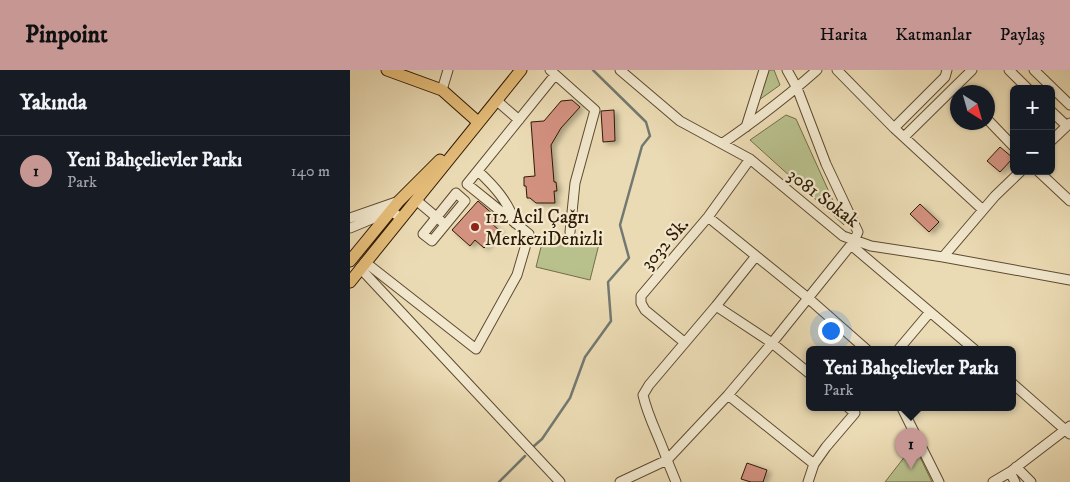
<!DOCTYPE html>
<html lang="tr">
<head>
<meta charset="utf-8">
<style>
	:root { --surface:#171b24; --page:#20242c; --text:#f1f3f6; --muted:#9ea1a6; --line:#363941; --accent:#c59692 }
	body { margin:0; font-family:"IM FELL DW Pica",serif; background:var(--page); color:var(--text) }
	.controls { position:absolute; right:15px; top:15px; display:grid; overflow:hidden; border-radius:8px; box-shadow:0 1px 4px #0004 }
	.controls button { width:45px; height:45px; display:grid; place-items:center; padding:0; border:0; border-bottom:1px solid var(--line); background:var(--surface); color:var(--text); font:25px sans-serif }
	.compass { position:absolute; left:600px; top:15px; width:45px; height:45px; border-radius:50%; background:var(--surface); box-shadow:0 1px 4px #0004; rotate:143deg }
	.you { position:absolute; left:480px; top:260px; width:18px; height:18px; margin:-12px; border:4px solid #fff; border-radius:50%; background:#1a73e8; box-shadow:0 0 0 8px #1a73e833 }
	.badge { display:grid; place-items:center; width:32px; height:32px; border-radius:50%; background:var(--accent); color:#111; font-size:16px; font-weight:700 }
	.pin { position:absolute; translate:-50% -41px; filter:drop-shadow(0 1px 2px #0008) }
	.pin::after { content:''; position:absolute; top:26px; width:18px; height:15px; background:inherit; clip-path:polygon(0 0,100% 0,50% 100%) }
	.popup { position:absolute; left:456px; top:276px; width:210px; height:65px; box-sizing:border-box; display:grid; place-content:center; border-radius:8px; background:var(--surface); filter:drop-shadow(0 1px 4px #0005); font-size:16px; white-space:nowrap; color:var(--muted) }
	.popup b { font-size:19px; color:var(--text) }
	.popup::after { content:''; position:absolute; left:50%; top:100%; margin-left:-10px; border:10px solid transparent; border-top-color:var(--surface) }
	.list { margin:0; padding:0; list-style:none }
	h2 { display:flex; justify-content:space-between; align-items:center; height:65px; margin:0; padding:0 20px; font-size:21px }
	h2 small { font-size:16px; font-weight:400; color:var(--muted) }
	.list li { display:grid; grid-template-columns:32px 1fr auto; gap:15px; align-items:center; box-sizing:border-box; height:70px; padding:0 20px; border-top:1px solid var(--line) }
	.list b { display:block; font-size:19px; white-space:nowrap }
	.list p { margin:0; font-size:16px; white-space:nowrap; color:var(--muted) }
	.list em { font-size:16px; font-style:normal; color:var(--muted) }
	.map { position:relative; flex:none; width:720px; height:412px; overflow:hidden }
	header { display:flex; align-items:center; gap:30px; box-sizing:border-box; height:70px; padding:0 25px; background:var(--accent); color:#111 }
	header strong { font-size:24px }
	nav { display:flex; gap:28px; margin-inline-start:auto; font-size:18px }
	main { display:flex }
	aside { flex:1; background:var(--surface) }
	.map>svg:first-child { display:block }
	.green { fill:#b8c08c; stroke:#736d48 }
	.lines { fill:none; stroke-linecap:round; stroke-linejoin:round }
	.stream { stroke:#727971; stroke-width:2.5 }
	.building { fill:#d39180; stroke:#2e1a04; filter:url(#shadow) }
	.minor-casing { stroke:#5d4a30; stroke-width:11 }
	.major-casing { stroke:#2e1a04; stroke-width:13 }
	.minor { stroke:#f2e8ce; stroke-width:9 }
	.major { stroke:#e6be7a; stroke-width:11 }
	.poi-dot { fill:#8f2418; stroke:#f2e8ce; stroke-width:2 }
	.labels { text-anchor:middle; stroke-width:4.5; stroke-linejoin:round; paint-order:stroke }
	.street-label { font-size:19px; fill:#2e1a04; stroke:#f2e8ce }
	.poi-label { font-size:19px; fill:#2e1a04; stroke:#f2e8ce; text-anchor:start }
</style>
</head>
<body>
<header>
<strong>Pinpoint</strong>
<nav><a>Harita</a><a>Katmanlar</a><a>Paylaş</a></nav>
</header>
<main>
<aside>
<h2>Yakında<small></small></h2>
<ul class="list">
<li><span class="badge">1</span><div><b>Yeni Bahçelievler Parkı</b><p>Park</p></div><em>140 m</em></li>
</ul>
</aside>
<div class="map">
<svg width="720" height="412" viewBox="0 0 720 412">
	<defs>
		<filter id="shadow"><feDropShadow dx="4" dy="2.5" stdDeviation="2.5" flood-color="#0004"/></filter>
	</defs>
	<rect width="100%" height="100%" fill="#ebdbb4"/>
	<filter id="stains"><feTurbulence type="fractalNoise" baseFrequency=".004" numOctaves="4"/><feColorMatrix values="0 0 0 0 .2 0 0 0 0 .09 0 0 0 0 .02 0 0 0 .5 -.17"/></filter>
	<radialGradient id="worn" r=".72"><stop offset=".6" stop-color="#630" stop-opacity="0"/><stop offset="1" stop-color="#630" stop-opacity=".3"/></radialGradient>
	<path class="green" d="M418,0h6l6,15 -21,15z
		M436,45l10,4 48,106 -94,-85z
		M195,161l54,13 -9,36 -54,-13z
		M563,376l8,13 11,23h-47z"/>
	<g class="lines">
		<path class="stream" d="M184,376l8,-7 28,-41 15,-41 26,-36 -3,-39 21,-24 -9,-33 22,-79 8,-10 -4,-14 -53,-52
			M149,412l26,-26"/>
	</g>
	<path class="building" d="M222,30l8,7 -19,21 -10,17 3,37h2l1,9h-3l1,12h-19l-6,-5h-3l-1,-12h-2v-9l11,-1 -4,-54 13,-1 17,-20z
		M264,40l1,31 -12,1 -2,-31z
		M650,77l13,11 -13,14 -13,-11z
		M128,131l18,16 -5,6 9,8 -16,17 -9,-8 -5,6 -18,-16z
		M570,134l19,18 -10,10 -19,-18z
		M397,393l20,7 -4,12h-12l-10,-3z"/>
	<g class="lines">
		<defs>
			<path id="minor" d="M200,0l45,40 -20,73 -5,49
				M270,0l60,51 70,38 93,77 28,10 72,11 127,23
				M487,0l57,58 51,-51 2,-7
				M659,0l19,19
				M684,0l36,35
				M92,20l6,-20
				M146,30l23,20
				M701,41l16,15
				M638,50l26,27
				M396,57l18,-57
				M544,58l89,82
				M554,67l68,-67
				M701,71l19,-18
				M373,73c33,-23 64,-46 94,-73
				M128,101c16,15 30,30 37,52
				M688,101l32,30
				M106,123l9,8 -33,40 -9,-7z
				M66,130l25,21
				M358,147l100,81 59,52
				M0,148l49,-17
				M0,158l41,-17 10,7
				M501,175l124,105
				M593,187l52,-61 26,-25
				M15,192l111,87 41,-74 12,-41 -62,-50 88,-109
				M10,198l200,214
				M366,236l56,37 38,31
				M334,272l-39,-32 -4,-7v-7l67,-79 42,-58
				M548,280l32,-38
				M662,313l58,51
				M378,325l86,69
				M552,338l37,74
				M666,397l15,15
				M660,402l5,10
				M270,412l47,-22c-7,-22 -19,-42 -24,-65l6,-10 67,-79 40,-50
				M326,412l-9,-22 61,-65 44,-52 82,-102 4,-9 -32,-68 -29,-76 -10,-18
				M458,412l6,-18 12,-17 29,-34 -6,-5
				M643,412l17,-10 60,-46"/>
			<path id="major" d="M37,0l55,20 36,32
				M0,191l49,-60 41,-41
				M0,212l171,-212"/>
		</defs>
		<use href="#minor" class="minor-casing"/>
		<use href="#major" class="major-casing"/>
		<use href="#minor" class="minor"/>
		<use href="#major" class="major"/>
	</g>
	<circle class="poi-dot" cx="125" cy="157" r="5"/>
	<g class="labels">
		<g class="street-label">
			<text transform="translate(474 127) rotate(37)" y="7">3081 Sokak</text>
			<text transform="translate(314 173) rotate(-49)" y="7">3032 Sk.</text>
		</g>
		<g class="poi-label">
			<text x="135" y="153">112 Acil Çağrı<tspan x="135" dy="22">MerkeziDenizli</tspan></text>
		</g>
	</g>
	<rect width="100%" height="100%" filter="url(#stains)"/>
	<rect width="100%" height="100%" fill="url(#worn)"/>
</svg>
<div class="controls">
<button>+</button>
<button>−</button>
</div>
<svg class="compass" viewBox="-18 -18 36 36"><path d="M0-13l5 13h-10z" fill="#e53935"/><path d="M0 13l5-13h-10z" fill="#9ea1a6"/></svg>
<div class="you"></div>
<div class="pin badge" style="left:561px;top:399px">1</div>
<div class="popup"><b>Yeni Bahçelievler Parkı</b>Park</div>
</div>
</main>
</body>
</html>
